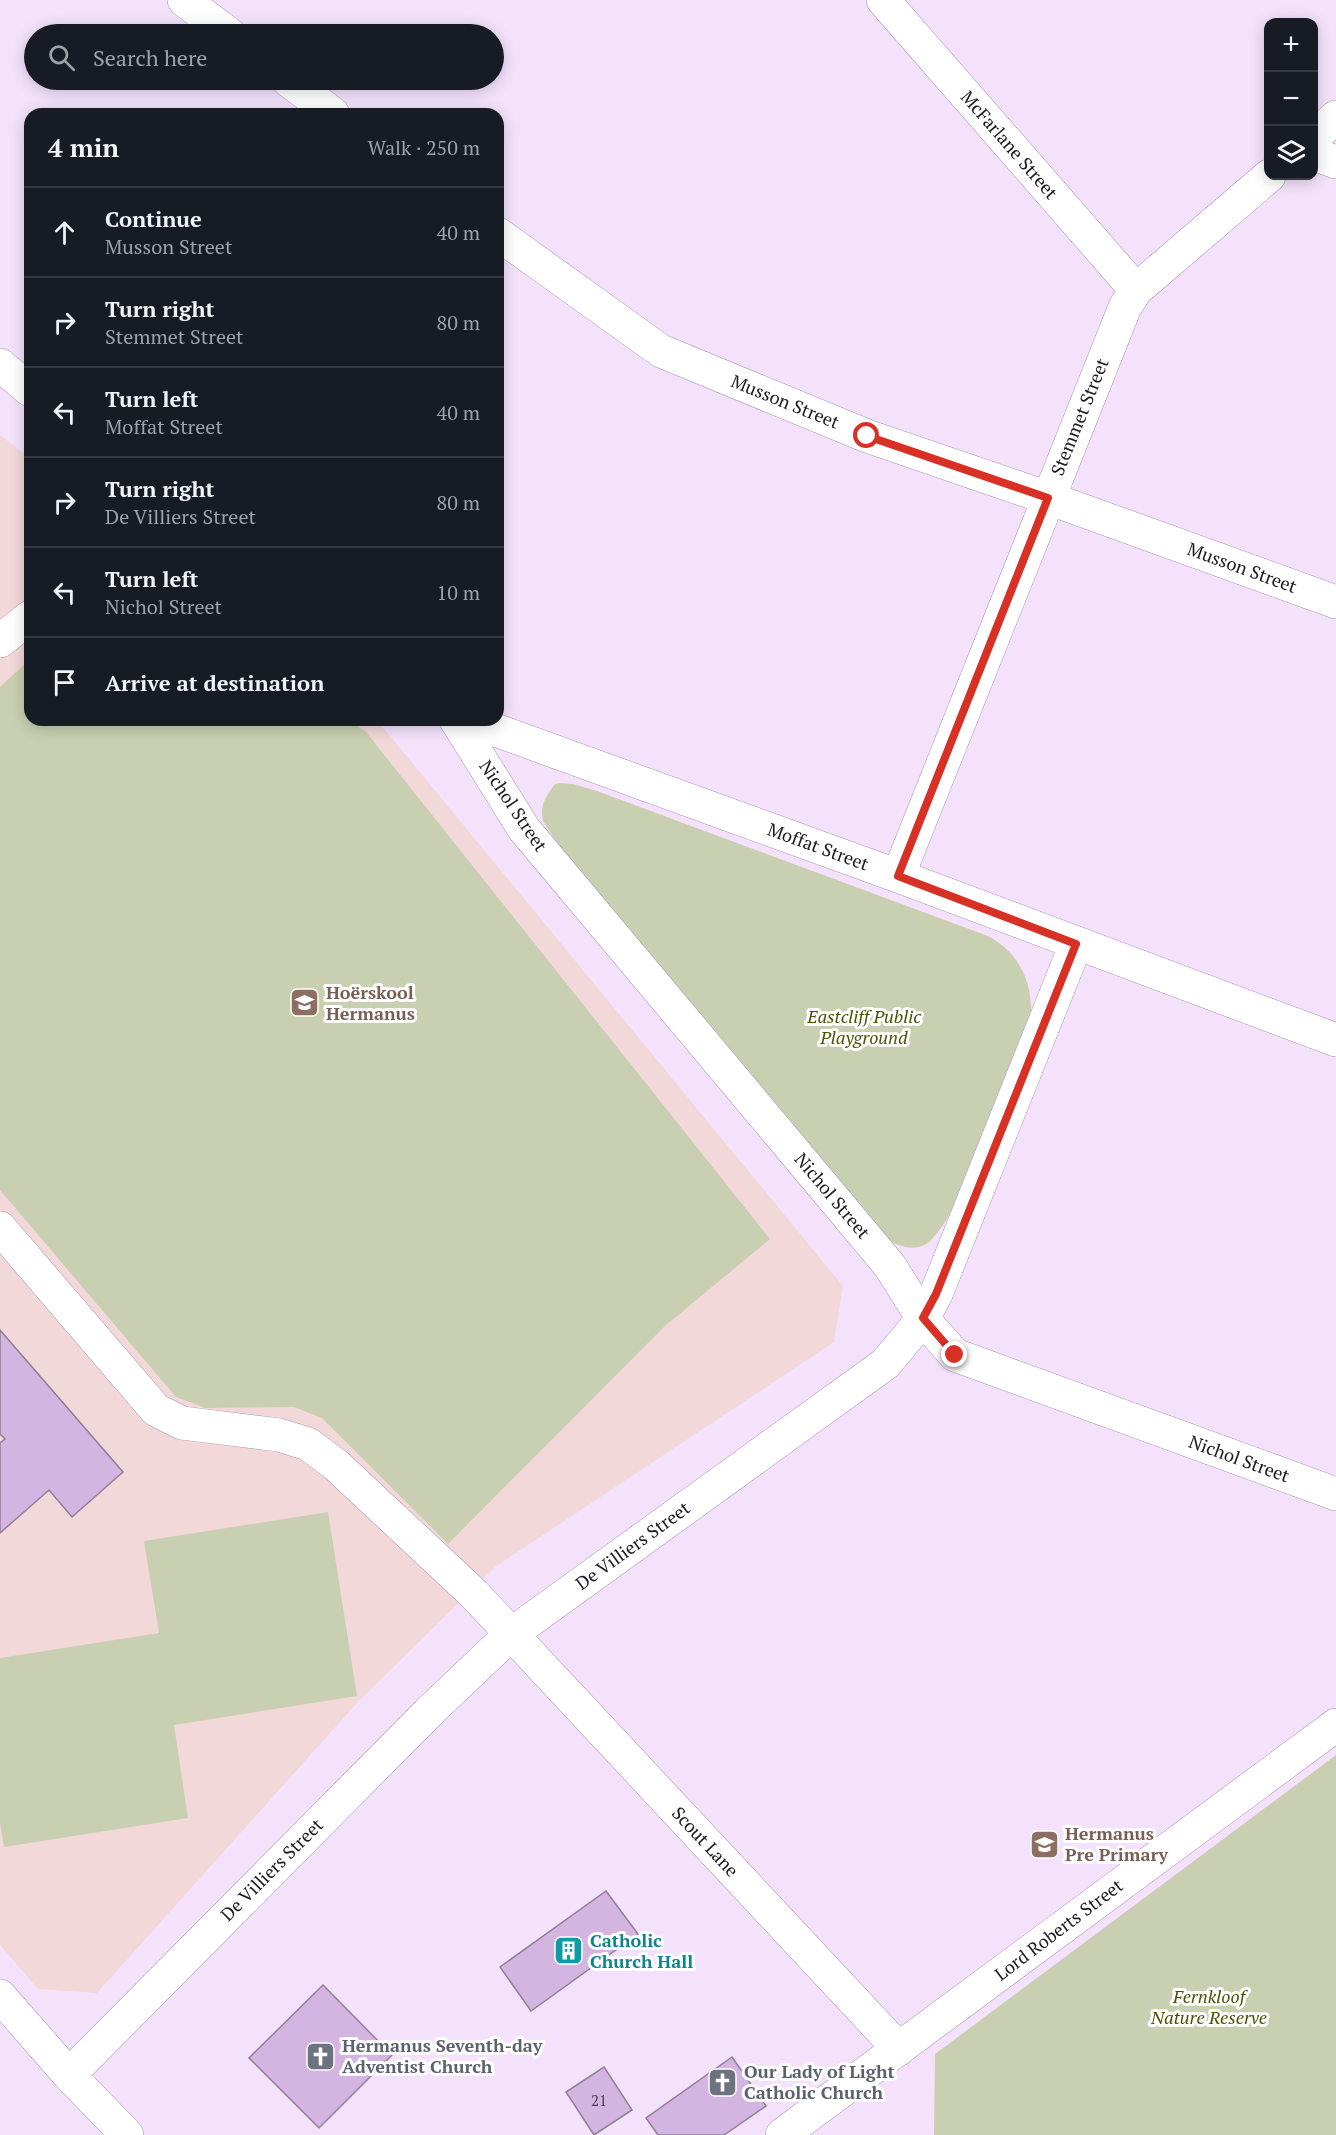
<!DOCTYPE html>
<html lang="en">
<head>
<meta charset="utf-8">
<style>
	:root { --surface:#171b24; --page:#242831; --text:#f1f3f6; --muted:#9ea1a6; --line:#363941 }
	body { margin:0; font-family:"PT Serif",serif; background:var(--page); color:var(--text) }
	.controls { position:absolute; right:18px; top:18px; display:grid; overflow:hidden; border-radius:12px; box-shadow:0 3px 15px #0003 }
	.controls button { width:54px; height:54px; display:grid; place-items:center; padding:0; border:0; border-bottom:2px solid var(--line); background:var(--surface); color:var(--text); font:30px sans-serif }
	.stop { position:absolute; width:18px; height:18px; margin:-14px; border:4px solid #d93025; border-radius:50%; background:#fff }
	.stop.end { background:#d93025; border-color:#fff; box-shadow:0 2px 6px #0008 }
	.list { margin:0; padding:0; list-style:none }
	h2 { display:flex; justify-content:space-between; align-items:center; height:78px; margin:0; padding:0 24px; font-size:26px }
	h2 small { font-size:20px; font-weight:400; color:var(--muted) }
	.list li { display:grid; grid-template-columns:39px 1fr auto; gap:18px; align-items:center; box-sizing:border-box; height:90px; padding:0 24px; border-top:2px solid var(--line) }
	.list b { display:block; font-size:22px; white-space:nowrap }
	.list p { margin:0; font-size:20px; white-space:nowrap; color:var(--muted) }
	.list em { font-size:20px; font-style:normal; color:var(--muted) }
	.icon { flex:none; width:33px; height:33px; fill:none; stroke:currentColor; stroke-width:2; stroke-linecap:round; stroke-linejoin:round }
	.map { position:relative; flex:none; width:1336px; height:2135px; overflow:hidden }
	.search { position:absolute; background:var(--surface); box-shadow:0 3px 15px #0003; left:24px; top:24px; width:480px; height:66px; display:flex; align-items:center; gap:15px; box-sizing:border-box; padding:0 21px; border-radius:33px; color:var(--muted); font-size:22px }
	.panel { position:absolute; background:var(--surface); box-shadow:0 3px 15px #0003; left:24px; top:108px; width:480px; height:618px; border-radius:18px }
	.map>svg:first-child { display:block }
	.education { fill:#f3d8d9 }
	.green { fill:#c9d0b1 }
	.building { fill:#d4b5e1; stroke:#907f97; stroke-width:1.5 }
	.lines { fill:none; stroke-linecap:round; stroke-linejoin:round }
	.minor-casing { stroke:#a695ad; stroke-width:34 }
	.minor { stroke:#fff; stroke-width:33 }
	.route { stroke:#d93025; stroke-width:8 }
	.labels { text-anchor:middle; stroke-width:6; stroke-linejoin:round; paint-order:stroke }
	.number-label { font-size:15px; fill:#4c3f51 }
	.street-label { font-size:18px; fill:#1e1821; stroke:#fff }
	.education-label { font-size:18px; font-weight:bold; fill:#785e54; stroke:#fff; text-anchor:start }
	.park-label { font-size:18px; font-style:italic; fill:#495400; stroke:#fff }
	.culture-label { font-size:18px; font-weight:bold; fill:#0d838f; stroke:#fff; text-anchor:start }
	.worship-label { font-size:18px; font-weight:bold; fill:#5b616d; stroke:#fff; text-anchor:start }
</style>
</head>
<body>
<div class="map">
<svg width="1336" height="2135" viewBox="0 0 1336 2135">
	<rect width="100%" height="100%" fill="#f4e2fc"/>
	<path class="education" d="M0,435l30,23v262h347l466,566 -9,56 -339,225 -138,136 -260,290 -59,-4 -38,-44z"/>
	<path class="green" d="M30,659v61h320l16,12 404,507 -105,87 -217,218 -126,-126 -28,-11 -89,1 -29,-11 -176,-207v-503z
		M560,783l13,1 24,7 391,145c31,17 44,44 43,79 -18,44 -36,89 -53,133 -12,29 -24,68 -46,91 -12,14 -33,9 -46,-1l-309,-364 -34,-53c-4,-15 3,-25 12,-37z
		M328,1512l29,184 -183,29 14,93 -184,29 -4,-24v-165l159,-25 -15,-92z
		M1336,1755v380h-402l1,-81z"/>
	<path class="building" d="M0,1330l123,142 -51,45 -23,-27 -49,43v-90l5,-4 -5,-5z
		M606,1891l32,43 -107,77 -31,-44z
		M323,1985l69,70 -73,73 -70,-70z
		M732,2057l34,49 -42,29h-66l-12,-17z
		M604,2067l28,43 -38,25 -28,-43z"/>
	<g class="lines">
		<defs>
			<path id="minor" d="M184,0l45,34
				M883,0l253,290
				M288,80l45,34
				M1314,137l22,-20
				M1314,154l22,8
				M498,234l163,117 206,85 181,62 288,104
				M0,365l30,25
				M0,641l30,-24
				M456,720l68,109 366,437 33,53 32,36 381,139
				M468,720l430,156 438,164
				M898,876l227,-569 11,-17 133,-114
				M0,1228l156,182 26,13 97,12 29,9 28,21 138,129 425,455
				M0,1996l69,79 58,60
				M69,2075l360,-363 81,-77 375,-271 38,-45 13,-25 140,-350
				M782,2135l554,-410"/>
		</defs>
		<use href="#minor" class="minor-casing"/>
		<use href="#minor" class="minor"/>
	</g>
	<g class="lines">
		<path class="route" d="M867,436l181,62 -150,378 178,68 -140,350 -13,24 32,37"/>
	</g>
	<defs>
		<symbol id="school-square" viewBox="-11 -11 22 22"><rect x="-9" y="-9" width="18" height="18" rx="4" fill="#8d6e63" stroke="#fff"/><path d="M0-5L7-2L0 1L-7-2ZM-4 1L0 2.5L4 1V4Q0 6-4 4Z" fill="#fff"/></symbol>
		<symbol id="building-square" viewBox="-11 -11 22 22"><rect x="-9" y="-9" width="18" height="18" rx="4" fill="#0f9aa8" stroke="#fff"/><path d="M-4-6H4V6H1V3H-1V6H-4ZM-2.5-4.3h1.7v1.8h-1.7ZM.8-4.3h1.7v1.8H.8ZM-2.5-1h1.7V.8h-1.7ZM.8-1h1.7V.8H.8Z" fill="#fff"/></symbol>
		<symbol id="church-square" viewBox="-11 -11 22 22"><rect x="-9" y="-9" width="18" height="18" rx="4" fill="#6b7280" stroke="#fff"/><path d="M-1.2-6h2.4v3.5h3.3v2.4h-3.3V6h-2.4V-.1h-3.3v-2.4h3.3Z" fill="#fff"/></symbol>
	</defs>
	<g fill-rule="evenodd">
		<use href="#school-square" x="288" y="986" width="33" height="33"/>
		<use href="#school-square" x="1028" y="1828" width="33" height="33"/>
		<use href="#building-square" x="552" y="1934" width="33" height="33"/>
		<use href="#church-square" x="304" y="2040" width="33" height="33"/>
		<use href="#church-square" x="706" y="2066" width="33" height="33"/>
	</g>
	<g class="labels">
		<g class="number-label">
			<text x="599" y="2106">21</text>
		</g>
		<g class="street-label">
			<text transform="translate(1009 145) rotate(49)" y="6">McFarlane Street</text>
			<text transform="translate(785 402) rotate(22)" y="6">Musson Street</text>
			<text transform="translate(1080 417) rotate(-68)" y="6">Stemmet Street</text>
			<text transform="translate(1242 568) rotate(20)" y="6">Musson Street</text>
			<text transform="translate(513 806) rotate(56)" y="6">Nichol Street</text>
			<text transform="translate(818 847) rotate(20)" y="6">Moffat Street</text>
			<text transform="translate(832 1196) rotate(50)" y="6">Nichol Street</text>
			<text transform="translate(1239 1459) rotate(20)" y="6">Nichol Street</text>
			<text transform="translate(633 1546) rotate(-36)" y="6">De Villiers Street</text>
			<text transform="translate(705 1842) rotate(47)" y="6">Scout Lane</text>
			<text transform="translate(272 1870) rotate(-45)" y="6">De Villiers Street</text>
			<text transform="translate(1059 1930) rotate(-37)" y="6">Lord Roberts Street</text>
		</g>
		<g class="education-label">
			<text x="326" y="999">Hoërskool<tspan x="326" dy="21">Hermanus</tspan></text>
			<text x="1065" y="1840">Hermanus<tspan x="1065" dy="21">Pre Primary</tspan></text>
		</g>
		<g class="park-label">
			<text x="864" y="1023">Eastcliff Public<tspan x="864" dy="21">Playground</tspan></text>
			<text x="1209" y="2003">Fernkloof<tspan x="1209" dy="21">Nature Reserve</tspan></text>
		</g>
		<g class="culture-label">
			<text x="590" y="1947">Catholic<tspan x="590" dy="21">Church Hall</tspan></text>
		</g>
		<g class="worship-label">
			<text x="342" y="2052">Hermanus Seventh-day<tspan x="342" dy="21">Adventist Church</tspan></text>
			<text x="744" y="2078">Our Lady of Light<tspan x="744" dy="21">Catholic Church</tspan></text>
		</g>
	</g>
</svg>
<div class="controls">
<button>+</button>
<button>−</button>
<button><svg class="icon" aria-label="layers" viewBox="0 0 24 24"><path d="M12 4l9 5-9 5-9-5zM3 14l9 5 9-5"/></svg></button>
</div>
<div class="stop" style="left:867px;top:436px"></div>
<div class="stop end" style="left:955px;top:1355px"></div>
<div class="search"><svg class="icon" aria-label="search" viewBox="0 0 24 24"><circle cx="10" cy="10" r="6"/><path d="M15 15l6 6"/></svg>Search here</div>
<section class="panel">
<h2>4 min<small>Walk · 250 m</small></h2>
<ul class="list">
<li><svg class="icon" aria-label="ahead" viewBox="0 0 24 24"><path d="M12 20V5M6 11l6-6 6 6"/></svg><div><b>Continue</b><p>Musson Street</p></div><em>40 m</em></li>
<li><svg class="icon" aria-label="right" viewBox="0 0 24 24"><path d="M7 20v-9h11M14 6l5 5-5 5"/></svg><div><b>Turn right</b><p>Stemmet Street</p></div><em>80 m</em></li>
<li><svg class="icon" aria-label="left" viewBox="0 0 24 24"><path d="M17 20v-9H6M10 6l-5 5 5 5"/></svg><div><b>Turn left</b><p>Moffat Street</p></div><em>40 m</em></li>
<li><svg class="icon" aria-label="right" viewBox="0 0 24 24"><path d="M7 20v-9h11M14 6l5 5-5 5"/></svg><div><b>Turn right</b><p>De Villiers Street</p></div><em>80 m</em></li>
<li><svg class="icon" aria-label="left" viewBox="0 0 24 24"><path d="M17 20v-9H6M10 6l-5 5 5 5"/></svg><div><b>Turn left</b><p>Nichol Street</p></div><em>10 m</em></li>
<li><svg class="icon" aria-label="arrive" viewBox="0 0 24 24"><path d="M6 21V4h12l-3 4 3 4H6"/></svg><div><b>Arrive at destination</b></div></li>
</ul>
</section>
</div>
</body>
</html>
